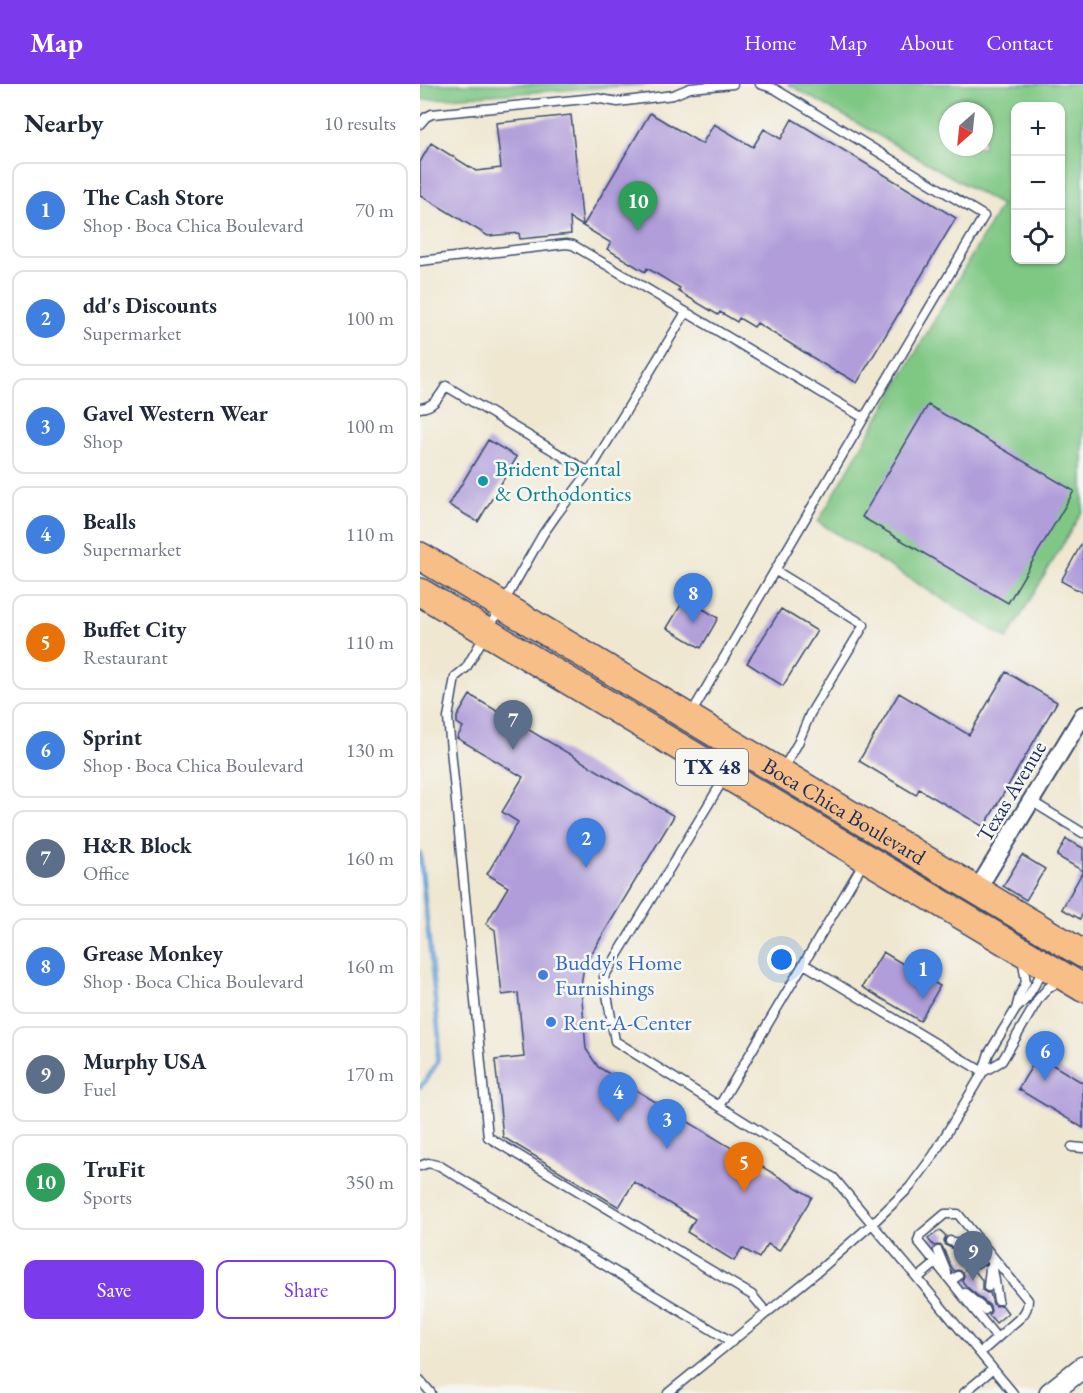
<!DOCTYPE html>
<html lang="en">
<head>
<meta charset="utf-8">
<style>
	:root { --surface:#fff; --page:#f6f6f7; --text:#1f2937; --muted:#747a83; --line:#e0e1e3; --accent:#7c3aed }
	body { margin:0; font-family:"EB Garamond",serif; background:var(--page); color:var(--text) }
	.controls { position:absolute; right:18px; top:18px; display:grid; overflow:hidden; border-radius:12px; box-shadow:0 2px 4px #0004 }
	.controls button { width:54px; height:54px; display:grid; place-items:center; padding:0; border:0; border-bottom:2px solid var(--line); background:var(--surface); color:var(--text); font:30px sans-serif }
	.compass { position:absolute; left:519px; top:18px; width:54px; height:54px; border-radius:50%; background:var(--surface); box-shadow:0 2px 4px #0004; rotate:207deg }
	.you { position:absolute; left:362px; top:876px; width:21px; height:21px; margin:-15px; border:4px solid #fff; border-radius:50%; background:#1a73e8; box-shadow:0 0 0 9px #1a73e833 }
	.badge { display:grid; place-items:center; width:39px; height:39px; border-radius:50%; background:var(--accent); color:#fff; font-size:20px; font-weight:700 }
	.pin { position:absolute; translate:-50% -50px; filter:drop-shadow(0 2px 3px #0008) }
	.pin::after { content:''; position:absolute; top:32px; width:21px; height:18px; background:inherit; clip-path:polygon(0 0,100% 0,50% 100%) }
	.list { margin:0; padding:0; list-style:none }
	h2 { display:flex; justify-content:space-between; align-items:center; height:78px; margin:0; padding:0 24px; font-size:26px }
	h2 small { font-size:20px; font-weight:400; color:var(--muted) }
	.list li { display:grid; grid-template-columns:39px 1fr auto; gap:18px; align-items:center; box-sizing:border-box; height:96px; margin:0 12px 12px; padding:0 12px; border:2px solid var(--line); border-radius:12px }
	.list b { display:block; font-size:22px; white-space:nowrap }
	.list p { margin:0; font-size:20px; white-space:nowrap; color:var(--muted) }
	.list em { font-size:20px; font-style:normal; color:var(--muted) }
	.actions { display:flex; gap:12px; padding:18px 24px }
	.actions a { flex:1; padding:14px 0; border:2px solid var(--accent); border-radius:12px; text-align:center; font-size:21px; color:var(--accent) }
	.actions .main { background:var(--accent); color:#fff }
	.icon { flex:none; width:33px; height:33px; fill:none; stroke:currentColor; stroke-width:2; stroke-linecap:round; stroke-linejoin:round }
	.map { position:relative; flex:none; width:663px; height:1309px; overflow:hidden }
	header { display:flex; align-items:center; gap:36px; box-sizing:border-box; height:84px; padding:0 30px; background:var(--accent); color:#fff }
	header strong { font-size:28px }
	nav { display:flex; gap:33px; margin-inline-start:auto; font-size:21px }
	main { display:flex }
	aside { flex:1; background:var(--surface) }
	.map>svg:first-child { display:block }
	.green { fill:#7fc884; stroke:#4d7c71; stroke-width:1.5; fill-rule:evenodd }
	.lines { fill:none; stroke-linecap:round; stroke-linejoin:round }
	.stream { stroke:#66a1d6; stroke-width:4.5 }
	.building { fill:#b09dda }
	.service-casing { stroke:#3b4b6f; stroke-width:11 }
	.minor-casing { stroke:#3b4b6f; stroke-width:20 }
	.tertiary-casing { stroke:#3b4b6f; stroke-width:24 }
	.primary-casing { stroke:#3b4b6f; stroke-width:30 }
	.service { stroke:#fff; stroke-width:8 }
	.minor { stroke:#fff; stroke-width:16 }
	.tertiary { stroke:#fff; stroke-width:21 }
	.primary { stroke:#f7be87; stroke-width:27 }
	.culture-dot { fill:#0f9aa8; stroke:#f6f6f2; stroke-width:2 }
	.shop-dot { fill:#3f7fe0; stroke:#f6f6f2; stroke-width:2 }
	.labels { text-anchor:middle; stroke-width:5; stroke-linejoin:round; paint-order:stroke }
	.shield { fill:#f6f6f2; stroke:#5d6b8a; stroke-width:1.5 }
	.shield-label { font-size:21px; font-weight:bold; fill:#1b2f5e }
	.culture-label { font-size:22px; fill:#0d838f; stroke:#f6f6f2; text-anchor:start }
	.street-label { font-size:22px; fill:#1b2f5e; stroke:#f6f6f2 }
	.shop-label { font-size:22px; fill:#366cbe; stroke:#f6f6f2; text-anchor:start }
</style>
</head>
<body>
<header>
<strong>Map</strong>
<nav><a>Home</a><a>Map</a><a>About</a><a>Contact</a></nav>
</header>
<main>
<aside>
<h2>Nearby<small>10 results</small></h2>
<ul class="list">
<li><span class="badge" style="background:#3f7fe0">1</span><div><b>The Cash Store</b><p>Shop · Boca Chica Boulevard</p></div><em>70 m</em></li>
<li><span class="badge" style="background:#3f7fe0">2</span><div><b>dd's Discounts</b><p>Supermarket</p></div><em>100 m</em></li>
<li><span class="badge" style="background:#3f7fe0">3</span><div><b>Gavel Western Wear</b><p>Shop</p></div><em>100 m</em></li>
<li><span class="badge" style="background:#3f7fe0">4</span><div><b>Bealls</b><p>Supermarket</p></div><em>110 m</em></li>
<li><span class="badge" style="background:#e8710a">5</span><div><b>Buffet City</b><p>Restaurant</p></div><em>110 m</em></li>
<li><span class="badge" style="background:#3f7fe0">6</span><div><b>Sprint</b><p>Shop · Boca Chica Boulevard</p></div><em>130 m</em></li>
<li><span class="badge" style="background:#5c6f8a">7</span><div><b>H&amp;R Block</b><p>Office</p></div><em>160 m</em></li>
<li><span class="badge" style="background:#3f7fe0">8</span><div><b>Grease Monkey</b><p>Shop · Boca Chica Boulevard</p></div><em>160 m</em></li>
<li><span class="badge" style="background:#5c6f8a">9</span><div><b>Murphy USA</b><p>Fuel</p></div><em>170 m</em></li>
<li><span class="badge" style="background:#2e9e5b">10</span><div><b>TruFit</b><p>Sports</p></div><em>350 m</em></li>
</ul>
<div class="actions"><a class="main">Save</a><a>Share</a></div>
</aside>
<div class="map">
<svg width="663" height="1309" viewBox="0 0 663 1309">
	<rect width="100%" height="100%" fill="#f6f6f2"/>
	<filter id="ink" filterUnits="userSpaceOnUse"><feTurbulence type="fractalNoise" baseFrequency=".0167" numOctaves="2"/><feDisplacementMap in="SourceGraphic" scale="12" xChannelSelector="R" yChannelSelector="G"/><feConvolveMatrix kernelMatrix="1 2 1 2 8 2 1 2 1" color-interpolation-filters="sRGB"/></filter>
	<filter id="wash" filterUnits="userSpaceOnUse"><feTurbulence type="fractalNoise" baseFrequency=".008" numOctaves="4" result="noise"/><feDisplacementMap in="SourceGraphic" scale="24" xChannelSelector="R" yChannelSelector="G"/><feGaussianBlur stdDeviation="1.35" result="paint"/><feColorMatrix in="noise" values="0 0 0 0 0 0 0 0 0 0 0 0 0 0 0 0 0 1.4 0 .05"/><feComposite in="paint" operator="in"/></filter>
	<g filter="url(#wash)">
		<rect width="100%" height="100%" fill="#efe7d0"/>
		<path class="green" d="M0,0h232l-232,16z
			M368,0h295v426l-76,129 -189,-117 183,-317zM596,22h44v154h-44zM528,27h36v36h-36z"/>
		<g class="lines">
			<path class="stream" d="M0,769l19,185 -2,25 -12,19 -5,5"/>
		</g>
		<g id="blocks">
			<path class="building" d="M230,29l52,31 12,-20 39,23 11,-18 17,10 11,-20 164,99 -99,165 -20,-12 -1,1 -79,-49 -3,4 -15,-9 -2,4 -17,-10 -2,3 -40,-24 2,-3 -33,-20 -2,4 -38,-23 4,-6 -28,-17z
				M151,31l12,111 -13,-8 1,16 -51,5 -1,-6 -31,3 -68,-41v-33l11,-19 45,28 25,-3 -5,-45z
				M508,321l146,86 -66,112 -146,-86z
				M68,356l29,17 -39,65 -29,-17z
				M663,457v52l-22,-12z
				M265,514l33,20 -17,30 -34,-20z
				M361,525l36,22 -34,55 -36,-23z
				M586,588l51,30 -73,125 -65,-38 -3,6 -57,-34 40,-68 70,42z
				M50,611l204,121 -90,150 -3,20 5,63 12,18 214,130 -33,54 -11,-7 -9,14 -17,-10 -8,13 -47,-29 8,-13 -61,-37 -15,25 -116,-70 -8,-77 29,-3 -6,-64 -16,2 -7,-65 -9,-6 22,-37 -21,-13 31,-52 -16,-10 21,-35 -66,-39 6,-11 -6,-4v-6z
				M646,755l17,9v65l-3,6 -18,-10 21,-38 -26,-15z
				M602,771l23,14 -19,31 -23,-14z
				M463,868l57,34 -20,35 -58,-34z
				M618,972l45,27v45l-65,-39z
				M520,1146l6,6 -2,4 1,5 11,5 -2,3 1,4 4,3 7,1 -2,4 1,4 4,3 6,-1 7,9v10l5,3h3l3,11 3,2 6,-1 6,8 -12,10 -7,-8 2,-4 -1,-5 -23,-19 -5,-6 2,-5 -1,-4 -5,-2 -4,1 -2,-3 -10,-22 -4,-1 -4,1 -6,-7z"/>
		</g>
	</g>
	<g filter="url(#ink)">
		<use href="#blocks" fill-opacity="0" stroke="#3b4b6f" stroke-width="1.5"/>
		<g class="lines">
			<defs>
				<path id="service" d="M0,40l6,-7 6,-3 163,-16 23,4 55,-7 17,-7 43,-4
					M0,177l146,-17 7,1 291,173
					M266,228l-97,160 -32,42 -14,20 -77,134 -11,9 -7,41 40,419 264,158 15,18
					M0,324c14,-1 19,-11 26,-22l143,86
					M356,487l88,54 -54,89 -12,29 -15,26
					M271,630l173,-296 120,-202 -209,-127 -15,-5
					M305,693l-121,200 11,64 219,137 179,215
					M611,717l52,32
					M384,880l179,108
					M597,924l10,-10 17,-29
					M563,988l19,-11 37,-63 10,-11 12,-5
					M299,1022l145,-244
					M652,1063l11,1
					M0,1082l8,-3 12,3 292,176
					M530,1157l41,14
					M518,1167l9,22
					M540,1170l22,1
					M571,1172l7,44
					M516,1179l61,75
					M550,1182l21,-10
					M498,1194l18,-15 -18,-22 2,-6 25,-21h13l70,86c0,7 -2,12 -7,17l-41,36
					M531,1197l7,-5
					M568,1203l2,-19
					M545,1209l20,17
					M0,1296l11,13
					M248,1309l148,-120 56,-49 38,-37 23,-31 50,-84 6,-19 27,-44 4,-15 6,-12 -3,-19 -3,-4
					M544,1309l29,-24"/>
				<path id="minor" d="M557,806l106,-175"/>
				<path id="tertiary" d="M630,1309l33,-26"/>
				<g id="primary">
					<path id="s1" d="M0,472l663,398"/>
					<path d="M0,508l663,396"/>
				</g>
			</defs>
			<use href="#service" class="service-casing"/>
			<use href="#minor" class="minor-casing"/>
			<use href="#tertiary" class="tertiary-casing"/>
			<use href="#primary" class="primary-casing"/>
			<use href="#service" class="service"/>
			<use href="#minor" class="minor"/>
			<use href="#tertiary" class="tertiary"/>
			<use href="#primary" class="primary"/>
		</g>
	</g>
	<circle class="culture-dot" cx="63" cy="397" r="6"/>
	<g class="shop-dot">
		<circle cx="123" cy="891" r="6"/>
		<circle cx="131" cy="938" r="6"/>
	</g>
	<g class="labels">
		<rect class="shield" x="256" y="665" width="72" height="36" rx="4.5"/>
		<g class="shield-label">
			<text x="292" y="690">TX 48</text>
		</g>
		<g class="culture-label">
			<text x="75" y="392">Brident Dental<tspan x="75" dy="25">&amp; Orthodontics</tspan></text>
		</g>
		<g class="street-label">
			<text transform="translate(591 707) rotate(-59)" y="8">Texas Avenue</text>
			<text dy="8" stroke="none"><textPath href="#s1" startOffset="495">Boca Chica Boulevard</textPath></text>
		</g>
		<g class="shop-label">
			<text x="135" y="886">Buddy's Home<tspan x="135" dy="25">Furnishings</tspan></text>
			<text x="143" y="946">Rent-A-Center</text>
		</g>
	</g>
</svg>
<div class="controls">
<button>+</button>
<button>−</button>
<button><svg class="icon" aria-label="locate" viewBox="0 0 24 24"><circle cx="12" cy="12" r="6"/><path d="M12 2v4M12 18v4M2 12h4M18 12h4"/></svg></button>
</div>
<svg class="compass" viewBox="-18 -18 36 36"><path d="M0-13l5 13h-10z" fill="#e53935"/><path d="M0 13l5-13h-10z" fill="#747a83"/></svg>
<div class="you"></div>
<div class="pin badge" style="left:503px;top:915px;background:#3f7fe0">1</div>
<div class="pin badge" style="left:166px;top:784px;background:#3f7fe0">2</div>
<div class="pin badge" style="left:247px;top:1065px;background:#3f7fe0">3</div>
<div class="pin badge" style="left:198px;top:1038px;background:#3f7fe0">4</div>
<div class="pin badge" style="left:324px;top:1108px;background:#e8710a">5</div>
<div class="pin badge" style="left:625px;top:997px;background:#3f7fe0">6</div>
<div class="pin badge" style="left:93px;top:666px;background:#5c6f8a">7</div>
<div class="pin badge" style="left:273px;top:539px;background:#3f7fe0">8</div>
<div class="pin badge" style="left:553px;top:1197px;background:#5c6f8a">9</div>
<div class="pin badge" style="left:218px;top:147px;background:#2e9e5b">10</div>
</div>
</main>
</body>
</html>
